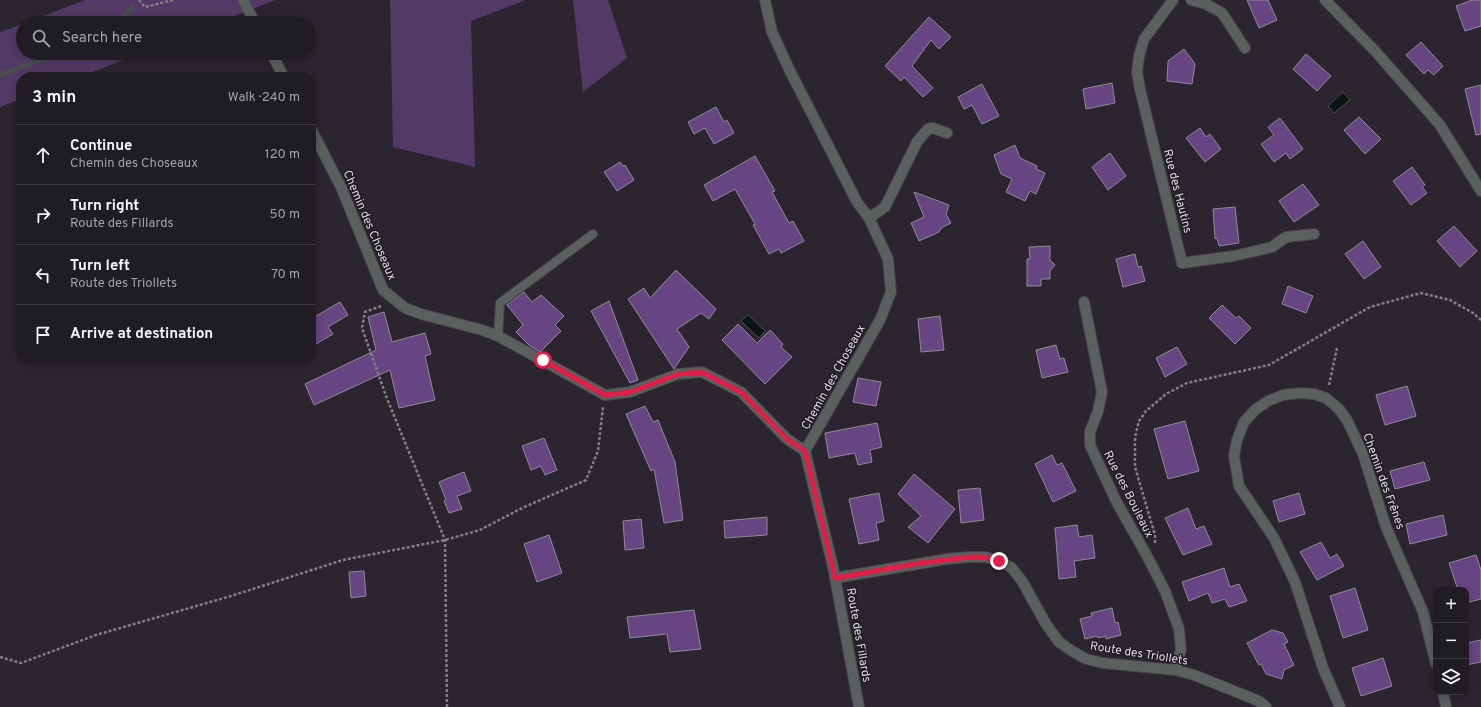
<!DOCTYPE html>
<html lang="en">
<head>
<meta charset="utf-8">
<style>
	:root { --surface:#201c23; --page:#28252b; --text:#f1f3f6; --muted:#a2a1a6; --line:#3d3a41 }
	body { margin:0; font-family:Overpass,sans-serif; background:var(--page); color:var(--text) }
	.controls { position:absolute; right:12px; bottom:12px; display:grid; overflow:hidden; border-radius:8px; box-shadow:0 2px 10px #0003 }
	.controls button { width:36px; height:36px; display:grid; place-items:center; padding:0; border:0; border-bottom:1px solid var(--line); background:var(--surface); color:var(--text); font:20px sans-serif }
	.stop { position:absolute; width:12px; height:12px; margin:-9px; border:3px solid #e11d48; border-radius:50%; background:#fff }
	.stop.end { background:#e11d48; border-color:#fff; box-shadow:0 1px 4px #0008 }
	.list { margin:0; padding:0; list-style:none }
	h2 { display:flex; justify-content:space-between; align-items:center; height:52px; margin:0; padding:0 16px; font-size:17px }
	h2 small { font-size:13px; font-weight:400; color:var(--muted) }
	.list li { display:grid; grid-template-columns:26px 1fr auto; gap:12px; align-items:center; box-sizing:border-box; height:60px; padding:0 16px; border-top:1px solid var(--line) }
	.list b { display:block; font-size:15px; white-space:nowrap }
	.list p { margin:0; font-size:13px; white-space:nowrap; color:var(--muted) }
	.list em { font-size:13px; font-style:normal; color:var(--muted) }
	.icon { flex:none; width:22px; height:22px; fill:none; stroke:currentColor; stroke-width:2; stroke-linecap:round; stroke-linejoin:round }
	.map { position:relative; flex:none; width:1481px; height:707px; overflow:hidden }
	.search { position:absolute; background:var(--surface); box-shadow:0 2px 10px #0003; left:16px; top:16px; width:300px; height:44px; display:flex; align-items:center; gap:10px; box-sizing:border-box; padding:0 14px; border-radius:22px; color:var(--muted); font-size:15px }
	.panel { position:absolute; background:var(--surface); box-shadow:0 2px 10px #0003; left:16px; top:72px; width:300px; height:292px; border-radius:16px }
	.map>svg:first-child { display:block }
	.green { fill:#533a66 }
	.water { fill:#081511; stroke:#48504f }
	.lines { fill:none; stroke-linecap:round; stroke-linejoin:round }
	.stream { stroke:#48504f; stroke-width:5 }
	.building { fill:#674582; stroke:#908a95 }
	.service-casing { stroke:#47424b; stroke-width:10 }
	.minor-casing { stroke:#47424b; stroke-width:12 }
	.tertiary-casing { stroke:#47424b; stroke-width:12 }
	.path { stroke:#837e87; stroke-width:2.5; stroke-dasharray:3 2; stroke-linecap:butt }
	.service { stroke:#5a605e; stroke-width:8 }
	.minor { stroke:#5a605e; stroke-width:10 }
	.tertiary { stroke:#5a605e; stroke-width:10 }
	.route { stroke:#e11d48; stroke-width:5 }
	.labels { text-anchor:middle; stroke-width:3; stroke-linejoin:round; paint-order:stroke }
	.street-label { font-size:12px; fill:#ddd9e0; stroke:#201c25 }
</style>
</head>
<body>
<div class="map">
<svg width="1481" height="707" viewBox="0 0 1481 707">
	<rect width="100%" height="100%" fill="#2a252f"/>
	<path class="green" d="M85,0h190l-58,23h-192z
		M390,0h136l-55,21 4,146 -82,-20z
		M573,0h35l19,58 -44,34z
		M23,24v29h118l-61,24h-59v22l-21,8v-75z"/>
	<path class="water" d="M1343,92l7,8 -16,13 -6,-7z
		M748,315l17,16 -6,7 -18,-17z"/>
	<g class="lines">
		<path class="stream" d="M118,23l14,-16
			M0,75l59,-22"/>
	</g>
	<path class="building" d="M1247,0h21l9,20 -18,8z
		M1472,0h9v26l-16,5 -9,-25z
		M929,17l22,20 -12,12 -8,-9 -19,26 21,22 -10,9 -19,-20 -3,4 -16,-15z
		M1421,42l22,24 -9,9 -6,-5 -4,4 -18,-19z
		M1184,49l11,15 -3,20 -25,-3 1,-20z
		M1306,54l25,22 -14,15 -24,-22z
		M1112,83l3,20 -29,6 -3,-20z
		M982,84l17,32 -17,8 -10,-19 -8,4 -6,-12z
		M1481,85v49l-5,1 -11,-46z
		M716,107l8,15 3,-2 7,13 -20,11 -9,-16 -11,6 -6,-12z
		M1359,117l22,22 -16,15 -21,-24z
		M1280,118l23,31 -13,10 -4,-6 -12,9 -13,-18 13,-9 -6,-8z
		M1200,128l6,9 4,-3 11,15 -16,13 -19,-24z
		M1015,145l5,13 17,8 -1,3 9,4 -9,21 -6,-3 -5,10 -19,-9 6,-13 -11,-5 -7,-19z
		M1110,153l16,23 -18,14 -16,-23z
		M755,156l20,35 -3,1 17,31 4,-2 11,20 -23,12 -2,-4 -10,5 -16,-29 2,-1 -20,-35 -22,12 -9,-16z
		M620,162l3,4 2,-1 9,15 -17,11 -13,-19z
		M1412,167l13,18 -3,2 5,6 -16,12 -18,-24z
		M1303,184l16,21 -25,17 -15,-21z
		M914,192l35,13 -3,9 5,9 -10,5 -2,4 -20,9 -8,-18 13,-6z
		M1235,207l4,36 -20,3 -2,-8 -2,1 -2,-30z
		M1454,226l23,25 -17,16 -23,-26z
		M1363,241l18,26 -17,12 -19,-25z
		M1050,246v14l5,5 -5,6v8h-9v7h-14v-27h3l-1,-12z
		M1135,254l3,13 3,-1 4,15 -22,6 -7,-28z
		M676,270l40,39 -7,10 -8,-6 -24,16 12,18 -15,22 -46,-70 16,-11 6,10z
		M1288,286l25,10 -7,17 -24,-9z
		M524,292l8,10 9,-7 23,21 -9,9 6,6 -21,21 -10,-6 -14,-14 7,-7 -16,-20z
		M609,301l29,79 -8,3 -39,-72z
		M340,302l8,13 -20,12 5,7 -17,10 -5,-8v-17z
		M1222,305l14,13 3,-2 12,12 -16,16 -26,-26z
		M384,312l8,30 33,-9 6,21 -6,2 10,44 -36,8 -9,-38 -76,35 -9,-21 71,-34 -8,-33z
		M940,316l4,34 -23,2 -3,-33z
		M738,324l19,19 13,-13 13,14 -2,3 11,10 -27,27 -43,-44z
		M1056,345l4,14 4,-1 4,14 -26,6 -6,-28z
		M1177,347l10,17 -22,13 -9,-19z
		M858,378l23,4 -5,24 -23,-4z
		M1407,386l9,30 -31,9 -9,-30z
		M645,406l8,16 5,-2 17,42 8,58 -19,3 -10,-54 -3,2 -25,-57z
		M1185,421l14,50 -31,8 -14,-50z
		M877,423l5,24 -12,3 2,12 -14,3 -3,-12 -26,5 -4,-25z
		M544,438l13,32 -12,5 -4,-9 -10,4 -9,-24z
		M1052,455l5,10 5,-2 14,28 -23,11 -18,-38z
		M1424,462l6,18 -35,9 -5,-18z
		M464,472l7,19 -14,5 5,13 -13,4 -5,-12 2,-1 -7,-18z
		M914,474l41,35 -27,34 -20,-16 13,-11 -23,-22z
		M980,488l4,32 -23,3 -3,-33z
		M879,493l5,28 -8,2 3,17 -20,4 -10,-45z
		M1299,493l6,21 -26,8 -6,-21z
		M1188,508l8,21 8,-3 8,18 -29,11 -18,-37z
		M1443,515l4,20 -37,9 -4,-20z
		M767,517v18l-42,3 -1,-17z
		M641,519l3,29 -19,2 -2,-29z
		M1077,525l2,12 13,-2 3,23 -21,3 2,16 -17,2 -4,-51z
		M549,535l13,38 -25,9 -13,-38z
		M1321,542l9,16 7,-4 7,12 -27,14 -17,-28z
		M1476,555l5,15v29l-15,4v-13h-8l-9,-27z
		M1224,568l6,19 9,-3 8,17 -18,6 -4,-8 -13,4 -4,-10 -19,8 -7,-19z
		M364,571l2,25 -15,2 -2,-26z
		M1355,588l13,42 -25,8 -13,-42z
		M1112,608l3,15 3,-1 3,13 -15,4v-3l-8,2 -1,-2 -12,3 -5,-20 12,-3 -1,-3z
		M694,610l7,39 -31,3 -3,-18 -37,4 -3,-21z
		M1272,630l11,3 5,9 -4,2 10,21 -10,5 -2,9 -16,-5 -5,-10 -2,1 -12,-22z
		M1481,640v22l-15,3v-22z
		M1383,658l9,28 -31,10 -9,-28z"/>
	<g class="lines">
		<defs>
			<path id="service" d="M498,336l2,-33 93,-69"/>
			<path id="minor" d="M243,0l12,23
				M1173,0l-29,39 -5,17 -2,16 3,17 42,174 52,-7 38,-9 14,-10 28,-3
				M1191,0l15,4 16,9 23,35
				M1325,0l51,52 64,73 41,66
				M271,53l13,24
				M311,129l30,58 42,103 22,18 16,6 61,16 16,6 107,59 25,-3 48,-18 24,-2 39,20 46,47 18,12
				M869,218l16,-11 32,-65 11,-13 5,-1 14,5
				M1084,302l18,90 -4,19 -8,21v13l26,56 31,55 18,35 14,38 2,21 -6,20
				M835,578l112,-19 22,-2h16l14,4 12,6 11,14 24,43 13,18 13,9 14,8 17,4 72,7 19,5 65,26 7,6
				M1443,692l3,15
				M1340,707l-17,-39 -28,-86 -21,-44 -35,-52 -5,-30 3,-16 7,-18 11,-12 13,-9 15,-6 17,-2 14,1 12,4 13,11 8,11 16,34 23,73 37,85 13,52"/>
			<path id="tertiary" d="M765,0l7,32 18,39 67,131 12,16 19,41 3,33 -11,28 -75,131 28,116 26,140"/>
		</defs>
		<use href="#service" class="service-casing"/>
		<use href="#minor" class="minor-casing"/>
		<use href="#tertiary" class="tertiary-casing"/>
		<path class="path" d="M139,0l6,7 28,-7
			M381,306l-16,6 -3,16 24,68 59,144 2,167
			M1329,385l8,-37
			M1155,543v-8l-20,-68v-30l4,-16 7,-10 20,-17 21,-11 82,-18 101,-58 51,-14 29,7 23,13 8,7
			M0,657l21,6 75,-28 135,-39 112,-36 102,-20 35,-10 40,-21 66,-29 12,-29 5,-44"/>
		<use href="#service" class="service"/>
		<use href="#minor" class="minor"/>
		<use href="#tertiary" class="tertiary"/>
	</g>
	<g class="lines">
		<path class="route" d="M543,360l62,35 25,-3 48,-18 24,-2 39,20 46,47 18,12 30,127 84,-15 50,-6h16l14,4"/>
	</g>
	<g class="labels">
		<g class="street-label">
			<text transform="translate(1178 191) rotate(76)" y="4">Rue des Hautins</text>
			<text transform="translate(370 225) rotate(67)" y="4">Chemin des Choseaux</text>
			<text transform="translate(833 377) rotate(-61)" y="4">Chemin des Choseaux</text>
			<text transform="translate(1384 481) rotate(70)" y="4">Chemin des Frênes</text>
			<text transform="translate(1129 494) rotate(63)" y="4">Rue des Bouleaux</text>
			<text transform="translate(859 635) rotate(80)" y="4">Route des Fillards</text>
			<text transform="translate(1139 653) rotate(9)" y="4">Route des Triollets</text>
		</g>
	</g>
</svg>
<div class="controls">
<button>+</button>
<button>−</button>
<button><svg class="icon" aria-label="layers" viewBox="0 0 24 24"><path d="M12 4l9 5-9 5-9-5zM3 14l9 5 9-5"/></svg></button>
</div>
<div class="stop" style="left:543px;top:360px"></div>
<div class="stop end" style="left:999px;top:561px"></div>
<div class="search"><svg class="icon" aria-label="search" viewBox="0 0 24 24"><circle cx="10" cy="10" r="6"/><path d="M15 15l6 6"/></svg>Search here</div>
<section class="panel">
<h2>3 min<small>Walk · 240 m</small></h2>
<ul class="list">
<li><svg class="icon" aria-label="ahead" viewBox="0 0 24 24"><path d="M12 20V5M6 11l6-6 6 6"/></svg><div><b>Continue</b><p>Chemin des Choseaux</p></div><em>120 m</em></li>
<li><svg class="icon" aria-label="right" viewBox="0 0 24 24"><path d="M7 20v-9h11M14 6l5 5-5 5"/></svg><div><b>Turn right</b><p>Route des Fillards</p></div><em>50 m</em></li>
<li><svg class="icon" aria-label="left" viewBox="0 0 24 24"><path d="M17 20v-9H6M10 6l-5 5 5 5"/></svg><div><b>Turn left</b><p>Route des Triollets</p></div><em>70 m</em></li>
<li><svg class="icon" aria-label="arrive" viewBox="0 0 24 24"><path d="M6 21V4h12l-3 4 3 4H6"/></svg><div><b>Arrive at destination</b></div></li>
</ul>
</section>
</div>
</body>
</html>
